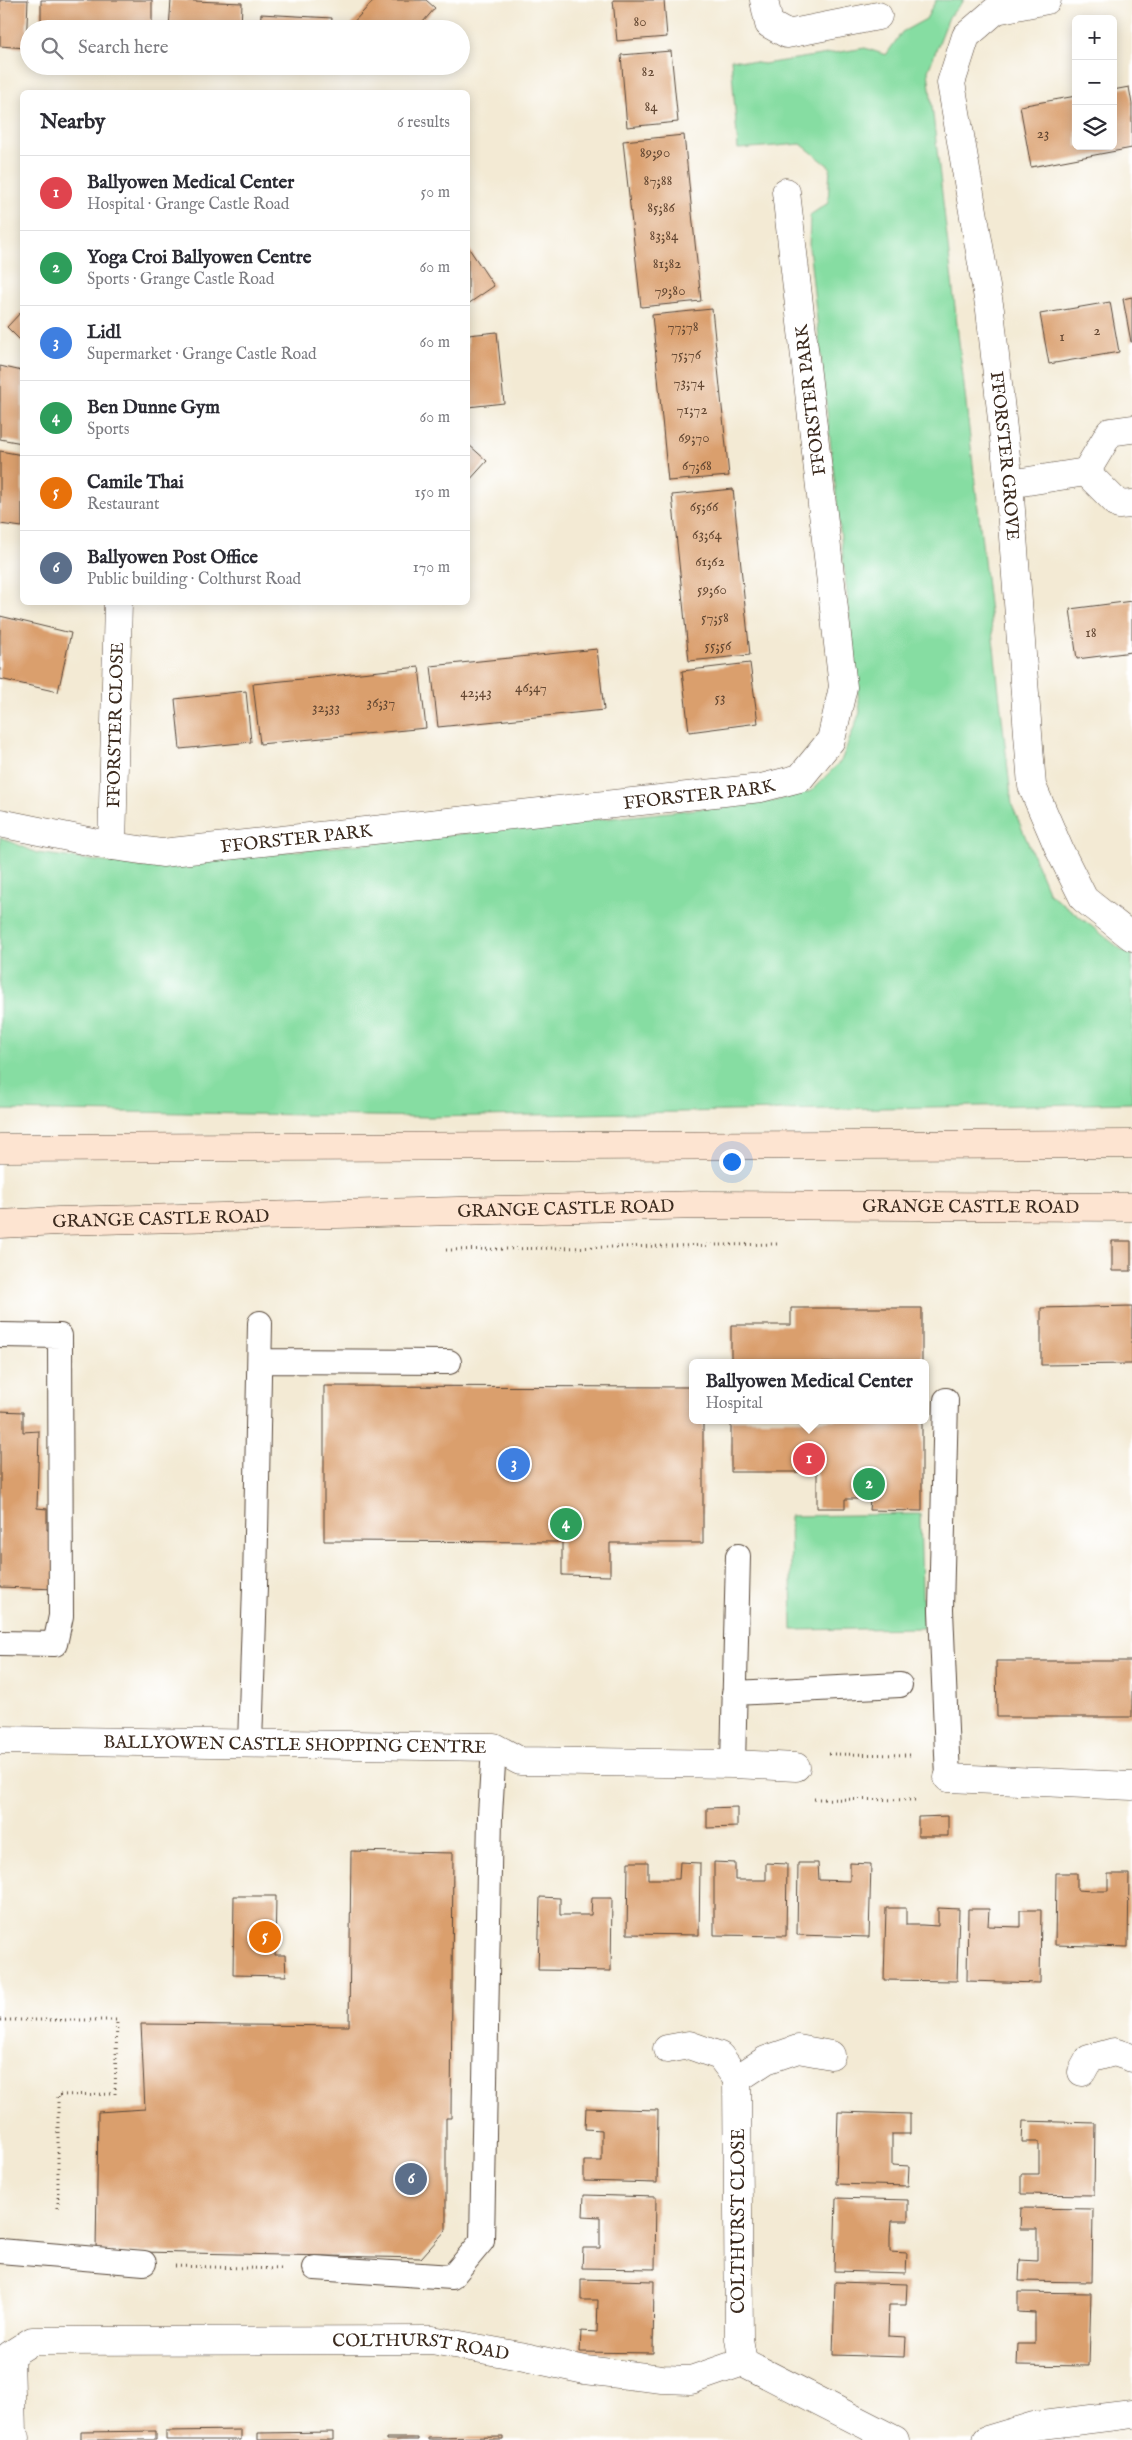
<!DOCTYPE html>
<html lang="en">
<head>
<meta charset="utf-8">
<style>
	:root { --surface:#fff; --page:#f2f2f3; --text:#2b2b33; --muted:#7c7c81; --line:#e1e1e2; --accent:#d1495b }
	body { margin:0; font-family:"IM FELL English",serif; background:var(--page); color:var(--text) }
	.controls { position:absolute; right:15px; top:15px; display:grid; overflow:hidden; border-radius:8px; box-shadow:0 2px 12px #0003 }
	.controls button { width:45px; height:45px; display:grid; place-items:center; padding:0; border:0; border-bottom:1px solid var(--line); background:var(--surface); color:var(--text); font:25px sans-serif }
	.you { position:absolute; left:731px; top:1161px; width:18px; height:18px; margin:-12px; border:4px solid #fff; border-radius:50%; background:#1a73e8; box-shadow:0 0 0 8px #1a73e833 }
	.badge { display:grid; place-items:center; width:32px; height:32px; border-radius:50%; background:var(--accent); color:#fff; font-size:16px; font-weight:700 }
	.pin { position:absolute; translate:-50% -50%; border:2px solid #fff; box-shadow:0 1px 5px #0006 }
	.popup { position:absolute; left:689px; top:1359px; width:240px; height:65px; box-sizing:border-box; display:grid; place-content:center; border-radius:8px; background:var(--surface); filter:drop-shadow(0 1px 4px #0005); font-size:16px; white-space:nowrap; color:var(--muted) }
	.popup b { font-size:19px; color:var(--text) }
	.popup::after { content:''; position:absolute; left:50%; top:100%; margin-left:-10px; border:10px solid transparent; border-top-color:var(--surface) }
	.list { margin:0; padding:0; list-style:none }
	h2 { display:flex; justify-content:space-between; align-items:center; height:65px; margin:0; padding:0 20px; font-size:21px }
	h2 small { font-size:16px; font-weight:400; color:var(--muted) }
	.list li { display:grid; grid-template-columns:32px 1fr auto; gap:15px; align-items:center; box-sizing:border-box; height:75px; padding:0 20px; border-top:1px solid var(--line) }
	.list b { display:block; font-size:19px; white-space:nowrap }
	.list p { margin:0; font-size:16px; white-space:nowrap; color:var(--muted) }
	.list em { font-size:16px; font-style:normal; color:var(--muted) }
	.icon { flex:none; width:28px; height:28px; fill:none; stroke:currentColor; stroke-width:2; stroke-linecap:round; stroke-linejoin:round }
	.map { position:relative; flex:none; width:1132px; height:2440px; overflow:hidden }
	.search { position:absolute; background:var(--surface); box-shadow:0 2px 12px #0003; left:20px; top:20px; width:450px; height:55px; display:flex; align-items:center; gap:12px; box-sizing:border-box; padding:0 18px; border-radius:28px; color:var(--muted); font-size:19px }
	.panel { position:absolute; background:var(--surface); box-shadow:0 2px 12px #0003; left:20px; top:90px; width:450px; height:515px; border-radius:8px }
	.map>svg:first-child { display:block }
	.green { fill:#86dda2; stroke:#608460 }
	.building { fill:#da9f6d }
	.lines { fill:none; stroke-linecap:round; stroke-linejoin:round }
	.service-casing { stroke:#574739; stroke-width:26 }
	.minor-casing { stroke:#574739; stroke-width:29 }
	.secondary-casing { stroke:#574739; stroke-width:29 }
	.path { stroke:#574739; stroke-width:3; stroke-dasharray:1 4; stroke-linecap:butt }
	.service { stroke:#fff; stroke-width:24 }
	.minor { stroke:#fff; stroke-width:28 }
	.secondary { stroke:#fde4d1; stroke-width:28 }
	.labels { text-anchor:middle; stroke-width:4; stroke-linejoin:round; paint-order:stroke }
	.number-label { font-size:15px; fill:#634732 }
	.street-label { font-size:18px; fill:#3b2a1e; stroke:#fff }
</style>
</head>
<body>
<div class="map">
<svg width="1132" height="2440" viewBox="0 0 1132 2440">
	<rect width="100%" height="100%" fill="#fff"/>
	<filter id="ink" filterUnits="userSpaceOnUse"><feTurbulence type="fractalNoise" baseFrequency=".02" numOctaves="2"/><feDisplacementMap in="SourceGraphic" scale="10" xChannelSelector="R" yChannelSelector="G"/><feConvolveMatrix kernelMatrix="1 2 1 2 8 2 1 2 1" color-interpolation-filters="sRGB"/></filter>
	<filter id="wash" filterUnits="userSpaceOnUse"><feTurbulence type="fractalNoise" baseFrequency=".0096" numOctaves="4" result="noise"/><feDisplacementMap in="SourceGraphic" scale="20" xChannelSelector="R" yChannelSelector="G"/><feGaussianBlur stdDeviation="1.12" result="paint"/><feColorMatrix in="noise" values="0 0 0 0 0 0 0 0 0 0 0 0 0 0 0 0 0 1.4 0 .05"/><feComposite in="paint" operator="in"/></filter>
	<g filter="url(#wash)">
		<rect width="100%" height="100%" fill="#f3ead4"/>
		<path class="green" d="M936,0h28l-15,17 -21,54 84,734 37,88 73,57 10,4v149l-701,14 -431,-7v-273l37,16 105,14 632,-66 37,-10 30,-30 19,-49 -51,-465 1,-32 18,-12 2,-36 -29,-23 -63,5 -7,-90 33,5 101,-16 21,7 16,-23 24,-13z
			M920,1514l3,114 -131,2 -2,-114z"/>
		<g id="blocks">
			<path class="building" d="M0,0h28l-2,48 -26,-2z
				M41,0h111v29h-111z
				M171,0l71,3 -1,26h-72z
				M374,0h52l9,8 -18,21h-66l-2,-2z
				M613,0h51l3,37 -50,4z
				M261,14l71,4 -1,11h-71z
				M671,51l7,71 -51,5 -6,-72z
				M308,66h21v3l-21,-1z
				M1129,87l3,17v44l-101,19 -11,-61 56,-10v50h37v-56z
				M684,135l17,166 -60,6 -18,-166z
				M468,247l26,39 -26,18z
				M1132,297v45h-1l-8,-43z
				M1110,302l9,50 -70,12 -9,-50z
				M712,309l17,167 -61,5 -16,-166z
				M22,311v31l-15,-15z
				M497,332l7,71 -36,4v-72z
				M0,366l22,5v72l-22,-4z
				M468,444l19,17 -19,21z
				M0,451l22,4v72l-22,-3z
				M733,489l17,166 -61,6 -17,-166z
				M1132,601v51l-55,7 -7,-50z
				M0,616l71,17 -13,59 -58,-13z
				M597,649l7,61 -166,17 -7,-61z
				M750,663l8,60 -69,9 -7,-61z
				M419,667l7,61 -166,16 -7,-60z
				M246,691l5,51 -71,7 -5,-50z
				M1112,1241h19v30h-19z
				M1132,1306v58l-91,1v-57z
				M791,1308h131v55h-191v-38h60z
				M324,1386l369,1v33h10v123h-93v33l-48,-1v-33l-238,-1z
				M0,1411l23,1v20l16,-1 -2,77 10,1v21h10l-1,59 -56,-2z
				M731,1420h191v91l-53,-1 1,-11h-25v9h-28v-36h-86z
				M996,1661h136v56h-135z
				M737,1807v20l-30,1v-20z
				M948,1816v20h-30v-19z
				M351,1851l102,2 -2,265h-5v112l-25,28 -325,-7 2,-139 47,-3 -4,-85 208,2z
				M628,1862h20v17h31l1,-17 20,1 -1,72 -72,-1z
				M714,1862l21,1v17h31v-17l21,1 -1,72 -72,-1z
				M798,1863h20l1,17 31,1v-18l21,1 -2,73 -72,-2z
				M1056,1873h21v17l16,1h15v-17h21l-1,73 -73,-2z
				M234,1896h42l-1,59h10l1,21 -53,-1z
				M540,1897l20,1v17h31l1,-17h20l-1,73 -73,-1z
				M886,1908h20v17h16l16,1v-18l21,1 -2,72 -73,-1z
				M968,1909h21l-1,17 32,1v-17h21l-1,73 -73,-2z
				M586,2108l72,2 -1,73 -73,-2v-20h18v-31l-17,-1z
				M838,2112l72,2v20h-18v31l17,1 -1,20 -72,-2z
				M1023,2121l72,2 -1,72 -73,-1v-20h18v-32h-17z
				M584,2195l72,2 -1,72 -73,-1 1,-20h17v-31l-17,-1z
				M836,2198l72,2v21h-17l-1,15v16l17,1 -1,20 -72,-2z
				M1021,2208l72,1 -1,73 -73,-1 1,-21 17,1v-32h-17z
				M581,2279l73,2 -1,72 -73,-1 1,-21 16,1 1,-32h-17z
				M835,2282l72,2 -1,21h-17l-1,31 18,1 -1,20 -72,-2z
				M1018,2292l73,1 -2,73 -72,-1 1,-21h17v-31l-17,-1z
				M241,2430v10h-75v-9z
				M156,2431v9h-75v-8z
				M333,2432v8h-75v-7z
				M503,2437v3h-75v-2z
				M386,2438h32v2h-32z"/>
		</g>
	</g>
	<g filter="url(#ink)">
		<use href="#blocks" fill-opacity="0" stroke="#574739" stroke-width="1"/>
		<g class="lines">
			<defs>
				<path id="service" d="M0,1335l60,1 1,280 -6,28 -55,-1
					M260,1361l189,1
					M946,1400l-5,210 7,168
					M734,1693l166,-8
					M250,1744l5,-158 5,-263
					M733,1764l5,-208
					M0,2251l144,12
					M315,2268l137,9 30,-36 8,-426 4,-68"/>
				<g id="minor">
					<path d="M764,0l5,24 18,10 91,-18"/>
					<path id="s1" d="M1047,0l-51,10 -30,26 -15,47 39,227 19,174 23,302 28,65 24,48 48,38"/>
					<path d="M1086,472l24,-40 22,-3"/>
					<path d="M1086,472l33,33 13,-1"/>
					<path d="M1009,484l77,-12"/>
					<path id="s2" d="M0,823l112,23 50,7 599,-65 39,-10 31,-38 12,-53 -57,-495"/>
					<path id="s3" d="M112,846l6,-244"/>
					<path id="s4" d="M0,1740l494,7 26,14 213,3 63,3"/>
					<path d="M948,1778l184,8"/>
					<path d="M667,2049l22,-4 31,11 17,23"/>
					<path d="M1082,2072l7,-13 25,-7 18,6"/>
					<path d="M743,2362l-4,-23 -2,-260 29,-19 32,-11 33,6"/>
					<path id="s5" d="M16,2438l-4,-4 -2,-79 22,-14 400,-1 88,16 65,14 77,9 29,1 52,-18 152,78"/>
					<path d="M987,2440l47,-14 98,-12"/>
				</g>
				<g id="secondary">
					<path d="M0,1148l1132,-4"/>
					<path id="s6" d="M0,1224l58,-3 642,-16 432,2"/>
				</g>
			</defs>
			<use href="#service" class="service-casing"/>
			<use href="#minor" class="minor-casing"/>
			<use href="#secondary" class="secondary-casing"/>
			<path class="path" d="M446,1250l331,-6
				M829,1754l83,1
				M814,1799l105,1
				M0,2020h117l-2,74 -57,1v117
				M175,2266l107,3"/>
			<use href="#service" class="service"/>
			<use href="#minor" class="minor"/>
			<use href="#secondary" class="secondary"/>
		</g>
	</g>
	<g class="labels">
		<g class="number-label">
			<text x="640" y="26">80</text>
			<text x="648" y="76">82</text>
			<text x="651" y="111">84</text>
			<text x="1043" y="138">23</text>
			<text x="655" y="157">89;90</text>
			<text x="658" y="185">87;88</text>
			<text x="661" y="212">85;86</text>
			<text x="664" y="240">83;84</text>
			<text x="667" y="268">81;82</text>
			<text x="670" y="295">79;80</text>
			<text x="683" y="331">77;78</text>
			<text x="1097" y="335">2</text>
			<text x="1062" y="341">1</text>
			<text x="686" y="359">75;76</text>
			<text x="689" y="387">73;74</text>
			<text x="692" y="414">71;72</text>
			<text x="694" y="442">69;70</text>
			<text x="697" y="470">67;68</text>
			<text x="704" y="511">65;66</text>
			<text x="707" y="539">63;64</text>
			<text x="710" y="566">61;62</text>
			<text x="712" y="594">59;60</text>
			<text x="715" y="622">57;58</text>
			<text x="1091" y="637">18</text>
			<text x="718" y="650">55;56</text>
			<text x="531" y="692">46;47</text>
			<text x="476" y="697">42;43</text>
			<text x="720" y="702">53</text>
			<text x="381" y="707">36;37</text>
			<text x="326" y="712">32;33</text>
		</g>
		<g class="street-label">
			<text transform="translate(810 400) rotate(-97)" y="6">FFORSTER PARK</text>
			<text dy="6" stroke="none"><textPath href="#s1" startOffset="518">FFORSTER GROVE</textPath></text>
			<text dy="6" stroke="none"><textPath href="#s3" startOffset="121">FFORSTER CLOSE</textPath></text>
			<text dy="6" stroke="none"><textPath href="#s2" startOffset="705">FFORSTER PARK</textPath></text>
			<text dy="6" stroke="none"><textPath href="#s2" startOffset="300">FFORSTER PARK</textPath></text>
			<text dy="6" stroke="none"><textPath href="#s6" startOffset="971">GRANGE CASTLE ROAD</textPath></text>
			<text dy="6" stroke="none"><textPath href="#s6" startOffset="566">GRANGE CASTLE ROAD</textPath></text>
			<text dy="6" stroke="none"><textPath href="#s6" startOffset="161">GRANGE CASTLE ROAD</textPath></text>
			<text dy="6" stroke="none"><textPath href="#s4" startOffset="295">BALLYOWEN CASTLE SHOPPING CENTRE</textPath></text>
			<text transform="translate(738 2221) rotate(-90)" y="6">COLTHURST CLOSE</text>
			<text dy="6" stroke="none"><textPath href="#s5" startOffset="500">COLTHURST ROAD</textPath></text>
		</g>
	</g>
</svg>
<div class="controls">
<button>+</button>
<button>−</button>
<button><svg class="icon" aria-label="layers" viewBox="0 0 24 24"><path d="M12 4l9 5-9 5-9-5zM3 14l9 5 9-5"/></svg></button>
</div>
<div class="you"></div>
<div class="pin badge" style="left:809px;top:1459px;background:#e0444e">1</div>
<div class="popup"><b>Ballyowen Medical Center</b>Hospital</div>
<div class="pin badge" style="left:869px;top:1484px;background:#2e9e5b">2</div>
<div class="pin badge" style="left:514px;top:1464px;background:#3f7fe0">3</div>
<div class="pin badge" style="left:566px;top:1524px;background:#2e9e5b">4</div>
<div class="pin badge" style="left:265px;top:1937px;background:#e8710a">5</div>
<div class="pin badge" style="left:411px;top:2179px;background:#5c6f8a">6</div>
<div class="search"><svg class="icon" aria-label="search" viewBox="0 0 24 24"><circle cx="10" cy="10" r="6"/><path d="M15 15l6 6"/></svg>Search here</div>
<section class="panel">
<h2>Nearby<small>6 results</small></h2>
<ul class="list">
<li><span class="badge" style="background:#e0444e">1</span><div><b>Ballyowen Medical Center</b><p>Hospital · Grange Castle Road</p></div><em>50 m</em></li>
<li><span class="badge" style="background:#2e9e5b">2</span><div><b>Yoga Croi Ballyowen Centre</b><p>Sports · Grange Castle Road</p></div><em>60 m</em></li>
<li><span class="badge" style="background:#3f7fe0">3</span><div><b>Lidl</b><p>Supermarket · Grange Castle Road</p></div><em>60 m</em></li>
<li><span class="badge" style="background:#2e9e5b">4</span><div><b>Ben Dunne Gym</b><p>Sports</p></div><em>60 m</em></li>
<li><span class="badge" style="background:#e8710a">5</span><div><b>Camile Thai</b><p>Restaurant</p></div><em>150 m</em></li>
<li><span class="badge" style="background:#5c6f8a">6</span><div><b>Ballyowen Post Office</b><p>Public building · Colthurst Road</p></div><em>170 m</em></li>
</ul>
</section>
</div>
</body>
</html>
